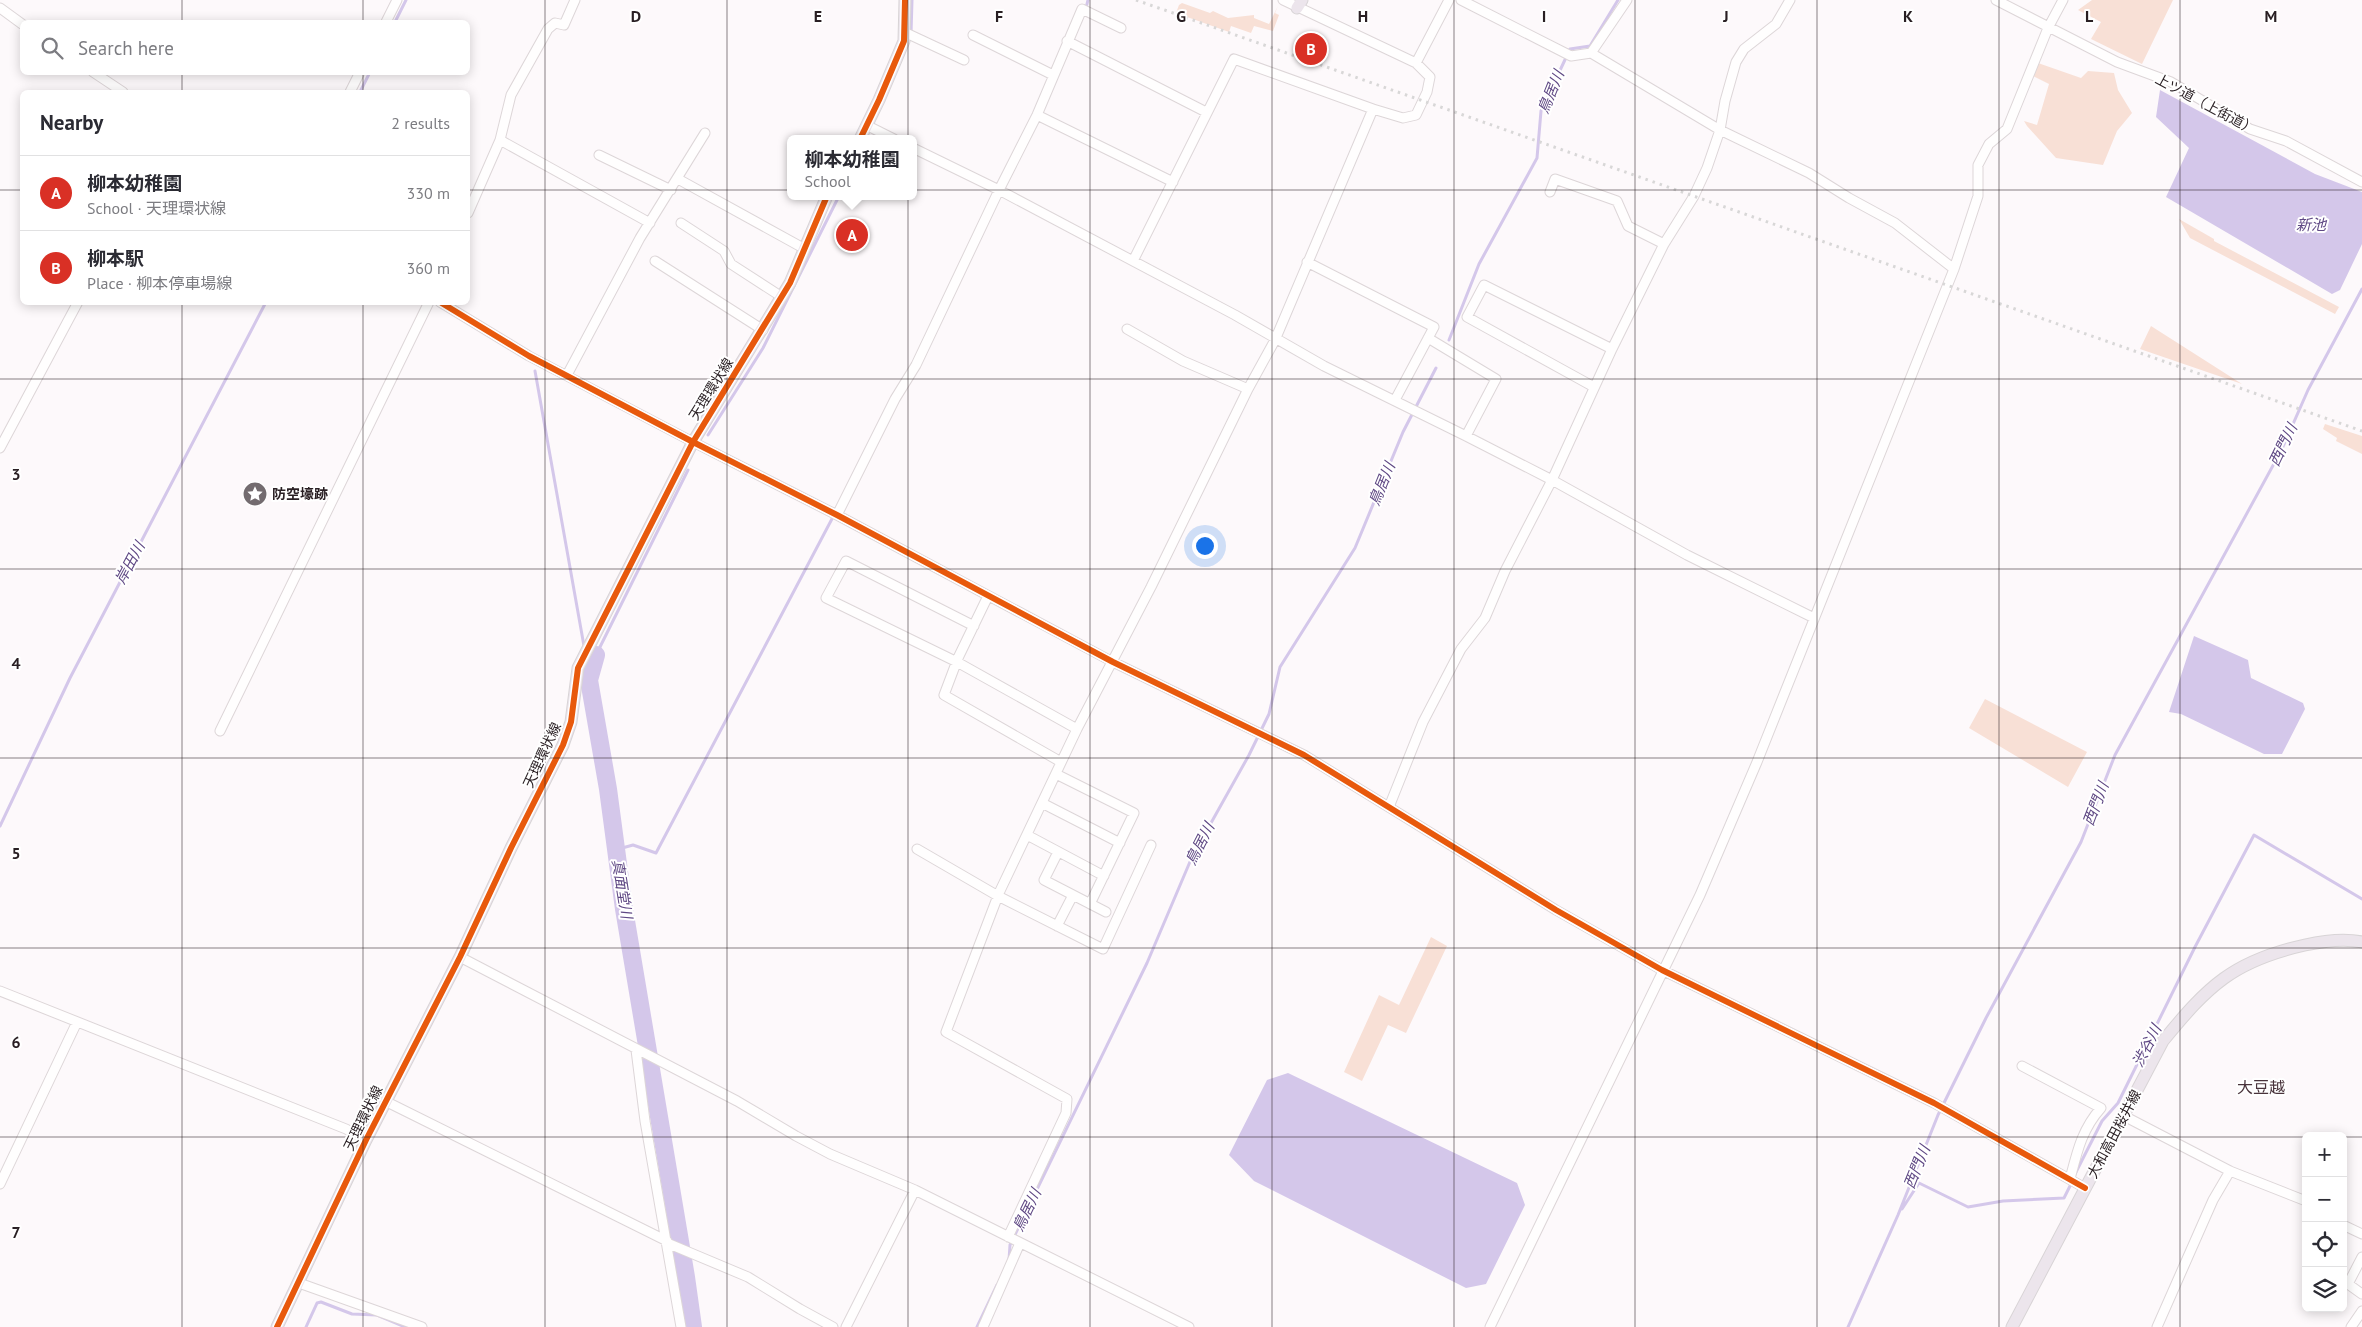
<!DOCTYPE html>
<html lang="en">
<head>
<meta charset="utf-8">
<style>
	:root { --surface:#fff; --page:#f2f2f3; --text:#2b2b33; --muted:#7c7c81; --line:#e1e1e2; --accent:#d93025 }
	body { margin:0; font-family:"PT Sans","Noto Sans JP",sans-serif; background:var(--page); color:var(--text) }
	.controls { position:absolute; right:15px; bottom:15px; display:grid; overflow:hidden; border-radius:8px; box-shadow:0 2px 12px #0003 }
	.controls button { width:45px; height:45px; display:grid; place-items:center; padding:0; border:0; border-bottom:1px solid var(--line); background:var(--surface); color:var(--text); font:25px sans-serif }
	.you { position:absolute; left:1204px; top:545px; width:18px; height:18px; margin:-12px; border:4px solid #fff; border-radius:50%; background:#1a73e8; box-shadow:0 0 0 8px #1a73e833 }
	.badge { display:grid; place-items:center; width:32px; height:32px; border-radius:50%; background:var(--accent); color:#fff; font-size:16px; font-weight:700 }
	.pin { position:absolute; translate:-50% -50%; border:2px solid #fff; box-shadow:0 1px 5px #0006 }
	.popup { position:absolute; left:787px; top:135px; width:130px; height:65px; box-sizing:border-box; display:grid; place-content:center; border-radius:8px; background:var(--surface); filter:drop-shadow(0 1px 4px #0005); font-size:16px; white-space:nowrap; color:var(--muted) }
	.popup b { font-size:19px; color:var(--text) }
	.popup::after { content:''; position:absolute; left:50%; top:100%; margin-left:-10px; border:10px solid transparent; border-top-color:var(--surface) }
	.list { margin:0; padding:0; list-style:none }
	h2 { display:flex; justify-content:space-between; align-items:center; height:65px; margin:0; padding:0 20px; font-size:21px }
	h2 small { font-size:16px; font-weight:400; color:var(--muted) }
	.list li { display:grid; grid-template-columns:32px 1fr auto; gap:15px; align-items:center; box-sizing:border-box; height:75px; padding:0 20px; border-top:1px solid var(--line) }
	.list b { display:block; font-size:19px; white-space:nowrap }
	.list p { margin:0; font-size:16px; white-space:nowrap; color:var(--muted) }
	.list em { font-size:16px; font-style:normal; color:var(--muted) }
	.icon { flex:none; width:28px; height:28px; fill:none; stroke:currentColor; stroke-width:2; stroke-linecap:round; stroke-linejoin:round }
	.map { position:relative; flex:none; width:2362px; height:1327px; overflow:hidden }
	.search { position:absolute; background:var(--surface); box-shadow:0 2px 12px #0003; left:20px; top:20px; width:450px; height:55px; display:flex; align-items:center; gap:12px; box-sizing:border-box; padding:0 18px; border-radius:8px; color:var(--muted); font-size:19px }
	.panel { position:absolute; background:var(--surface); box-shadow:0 2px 12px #0003; left:20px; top:90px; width:450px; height:215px; border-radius:8px }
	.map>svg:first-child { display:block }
	.green { fill:#f8e0d6 }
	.water { fill:#d4c7ea }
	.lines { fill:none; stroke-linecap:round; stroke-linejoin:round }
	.stream { stroke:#d4c7ea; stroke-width:3 }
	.river { stroke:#d4c7ea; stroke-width:18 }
	.minor-casing { stroke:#ddd6d8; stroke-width:11 }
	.major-casing { stroke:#d8d4d6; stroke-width:13 }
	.minor { stroke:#fffefe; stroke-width:9 }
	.major { stroke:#ece5ec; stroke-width:11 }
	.rail { stroke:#d8d7d7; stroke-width:3; stroke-dasharray:2.5 5; stroke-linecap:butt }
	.cycleway-casing { stroke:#fff; stroke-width:9 }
	.cycleway { stroke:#e8590c; stroke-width:6 }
	.grid { fill:none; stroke:#291f23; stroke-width:1; stroke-opacity:0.55 }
	.labels { text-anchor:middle; stroke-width:4; stroke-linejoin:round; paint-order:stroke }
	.street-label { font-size:14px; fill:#291f23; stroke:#fff }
	.poi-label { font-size:14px; font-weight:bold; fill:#291f23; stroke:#fff; text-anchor:start }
	.water-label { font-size:15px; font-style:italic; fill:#5f4884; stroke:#fff }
	.quarter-label { font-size:16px; fill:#49333b; stroke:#fff }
	.grid-label { font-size:16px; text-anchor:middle; font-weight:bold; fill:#291f23; stroke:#fff; stroke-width:4; stroke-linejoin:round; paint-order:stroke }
</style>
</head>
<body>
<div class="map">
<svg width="2362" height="1327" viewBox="0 0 2362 1327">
	<rect width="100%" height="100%" fill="#fdf9fb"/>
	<path class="green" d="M2092,0h81l-31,64 -51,-25 10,-17 -23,-12z
		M1182,3l28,10 3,-2 15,7 26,-3v3l15,6 9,-18 -3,7 4,2 -6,16 -19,-5 -3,7 -20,-7 -2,6 -53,-19 3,-8z
		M2038,63l43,15 7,-7 26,2 4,17 14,23 -15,18 -14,34 -47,-7 -29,-32 -3,-5 13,4 12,-41 -16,-8z
		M2179,219l35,20v2l125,66 -4,7 -145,-76z
		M2151,326l91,58 -102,-35z
		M2325,424l37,12v18l-26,-13 1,-3 -14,-9z
		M1985,699l102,53 -19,35 -99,-59z
		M1431,937l16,9 -41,87 -18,-8 -26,56 -18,-9 35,-77 20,10z"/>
	<path class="water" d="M2160,90l155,84 47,18v52l-22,46 -8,4 -166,-97 23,-49 -33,-31z
		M2194,636l54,24 3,18 52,25 2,6 -23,45h-18l-83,-40 -12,-2z
		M1288,1073l229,110 8,22 -39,79 -20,4 -212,-107 -25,-26 38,-75z"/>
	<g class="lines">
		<path class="stream" d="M1086,8l2,-8
			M395,22l11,-22
			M911,34l1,-34
			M360,92l10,-20
			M1449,340l30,-76 58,-106 4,-47 29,-62 20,-3 28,-46
			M535,371l49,275
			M708,435l55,-87 76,-152
			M596,655l92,-185
			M0,826l70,-148 196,-376
			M615,850l18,-5 23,8 178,-338
			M2074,1176l28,-55 16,-18 77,-156 59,-112 108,64
			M1902,1209l17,-26 49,24 35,-6 61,-3 8,-16
			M1009,1260l1,-15 137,-282 45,-106 57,-102 20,-41 11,-47 75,-119 48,-116 33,-64
			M306,1327l11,-24 4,-1 31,12 25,1 28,12
			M977,1327l20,-42
			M1848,1327l50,-112 40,-100 48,-97 95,-176 34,-87 167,-306 26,-59 54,-101"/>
		<path class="river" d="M596,655l-7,25 19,109 16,120 62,368 7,50"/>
		<defs>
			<path id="minor" d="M1461,0l110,56 20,-3 129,77 89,43 40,25 46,25 59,46
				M1996,0l121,62 54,20 79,47 36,12 76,41
				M0,8l22,16
				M386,22l11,-22
				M904,32l60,28
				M973,35l80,40
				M1067,41l139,71
				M1591,53l36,-53
				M1416,63l33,-63
				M93,72l30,20
				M350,92l10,-20
				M1037,115l136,67
				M868,126l26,13
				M500,140l150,83
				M913,148l86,42 236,125 89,51 142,70 86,44 135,75 127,63
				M599,155l72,35
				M678,179l127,70
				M1550,192l5,-13 62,22 11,25 36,18
				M468,213l32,-73 11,-45 37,-66 7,-6 9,2 11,-25
				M681,223l43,28 7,13 51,33
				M655,261l108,69
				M1133,261l101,-202 139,50
				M1307,262l127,65 -39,73
				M440,302l89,54 164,86 144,73 276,147 191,93 252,155 106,60 272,133 151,85
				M1127,329l56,32 65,28
				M1428,338l68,41 -30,57
				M567,375l73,-137 65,-105
				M1594,387l-127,-70 17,-32 128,64
				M0,448l78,-146
				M837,515l58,-116 21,-34 83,-175 38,-75 45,-106 39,19
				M988,596l-30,62 -14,37 117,67
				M974,626l-128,-65 -20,37 131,64 120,67
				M220,731l209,-429
				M1056,774l78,39 -44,91
				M1042,803l78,40
				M1389,807l34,-85 38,-73 24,-31 20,-47 47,-91 60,-131 52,-105 30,-48 13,-28 13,-38 5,-29 11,-39 8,-13 32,-25 14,-24
				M1027,835l77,41
				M917,849l81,47 105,53 48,-104
				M1058,852l-14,28 29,15
				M1057,926l16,-31 33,17
				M460,957l277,144 59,35 34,18 85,36 274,137
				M0,991l346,138 20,11
				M636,1050l9,71 36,206
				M2022,1066l79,42c-19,21 -24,44 -31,71
				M385,1101l282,140
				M2124,1116l106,55 76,30
				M0,1184l77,-162
				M2343,1225l19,9
				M1008,1237l58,-124 1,-14 -121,-67 53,-139 78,-164 74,-142 97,-198 27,-49 98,-231 30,9 13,-3 11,-23 3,-15 -14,-14 -133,-63
				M667,1243l81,34 52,32 33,18
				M2362,1257l-14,27 14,10
				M299,1283l123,44
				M846,1327l69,-137
				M983,1327l37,-84
				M1490,1327l210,-432 57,-133 197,-493 24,-73v-31l11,-21 18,-15 41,-101 15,-28
				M2157,1327l56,-127 17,-29
				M2351,1327l11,-16"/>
			<path id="major" d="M1297,8l5,-8
				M860,139l19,-39 25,-59 1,-41
				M277,1327l89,-187 94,-183 51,-109 52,-103 8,-23 7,-54 115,-226 97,-159 37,-87
				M2012,1327l151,-286c45,-55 70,-80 142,-96 18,-4 39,-7 57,-3"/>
		</defs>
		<use href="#minor" class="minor-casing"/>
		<use href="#major" class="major-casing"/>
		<use href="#minor" class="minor"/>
		<use href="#major" class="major"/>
		<path class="rail" d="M1136,0l1226,431"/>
		<defs>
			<path id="cycleway" d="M860,139l19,-39 25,-59 1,-41
				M440,302l89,54 164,86 144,73 276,147 191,93 252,155 106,60 272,133 151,85
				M277,1327l89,-187 94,-183 51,-109 52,-103 8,-23 7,-54 115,-226 97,-159 37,-87"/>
		</defs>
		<use href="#cycleway" class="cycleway-casing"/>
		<use href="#cycleway" class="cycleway"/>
	</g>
	<path class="grid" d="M182,0v22M363,0v22M545,0v1327M727,0v1327M908,0v1327M1090,0v1327M1272,0v1327M1454,0v1327M1635,0v1327M1817,0v1327M1999,0v1327M2180,0v1327M182,72v20M363,72v20M0,190h22M468,190h1894M182,302v1025M363,302v1025M0,379h2362M0,569h2362M0,758h2362M0,948h2362M0,1137h2306M2343,1137h19"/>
	<defs>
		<symbol id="sight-disc" viewBox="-11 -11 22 22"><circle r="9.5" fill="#736b6f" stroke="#fff"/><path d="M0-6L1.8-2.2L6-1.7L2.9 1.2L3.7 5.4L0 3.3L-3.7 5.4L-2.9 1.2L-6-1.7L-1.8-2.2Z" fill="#fff"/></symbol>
	</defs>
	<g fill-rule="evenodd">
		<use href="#sight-disc" x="241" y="480" width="28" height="28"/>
	</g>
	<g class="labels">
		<g class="street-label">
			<text transform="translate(2206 104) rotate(28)" y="5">上ツ道（上街道）</text>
			<text transform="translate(711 389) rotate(-58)" y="5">天理環状線</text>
			<text transform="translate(542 755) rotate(-65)" y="5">天理環状線</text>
			<text transform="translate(363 1118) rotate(-64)" y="5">天理環状線</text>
			<text transform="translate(2114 1134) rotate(-62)" y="5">大和高田桜井線</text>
		</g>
		<g class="poi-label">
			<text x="272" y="499">防空壕跡</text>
		</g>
		<g class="water-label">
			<text transform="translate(1551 92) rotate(-68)" y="5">鳥居川</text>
			<text x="2311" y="230">新池</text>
			<text transform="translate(2283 445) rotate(-64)" y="5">西門川</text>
			<text transform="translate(1382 484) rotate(-68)" y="5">鳥居川</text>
			<text transform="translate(130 563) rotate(-62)" y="5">岸田川</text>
			<text transform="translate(2096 804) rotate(-69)" y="5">西門川</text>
			<text transform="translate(1200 844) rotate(-63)" y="5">鳥居川</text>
			<text transform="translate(622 889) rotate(81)" y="5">真面堂川</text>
			<text transform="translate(2147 1046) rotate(-63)" y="5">渋谷川</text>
			<text transform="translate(1917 1167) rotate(-68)" y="5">西門川</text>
			<text transform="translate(1027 1210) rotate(-64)" y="5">鳥居川</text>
		</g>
		<g class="quarter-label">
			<text x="2261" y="1093">大豆越</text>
		</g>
	</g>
	<g class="grid-label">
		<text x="636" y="22">D</text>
		<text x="818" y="22">E</text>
		<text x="999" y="22">F</text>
		<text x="1181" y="22">G</text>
		<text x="1363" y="22">H</text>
		<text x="1544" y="22">I</text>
		<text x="1726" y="22">J</text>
		<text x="1908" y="22">K</text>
		<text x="2089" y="22">L</text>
		<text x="2271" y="22">M</text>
		<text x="16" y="480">3</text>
		<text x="16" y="669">4</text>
		<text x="16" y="859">5</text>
		<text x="16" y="1048">6</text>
		<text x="16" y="1238">7</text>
	</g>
</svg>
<div class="controls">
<button>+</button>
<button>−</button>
<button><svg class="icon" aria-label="locate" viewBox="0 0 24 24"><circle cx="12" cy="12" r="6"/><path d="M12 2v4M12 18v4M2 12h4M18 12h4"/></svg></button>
<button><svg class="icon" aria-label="layers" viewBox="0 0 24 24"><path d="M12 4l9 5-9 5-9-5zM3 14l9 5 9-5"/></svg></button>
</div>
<div class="you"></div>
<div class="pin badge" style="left:852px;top:235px">A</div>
<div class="popup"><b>柳本幼稚園</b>School</div>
<div class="pin badge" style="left:1311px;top:49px">B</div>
<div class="search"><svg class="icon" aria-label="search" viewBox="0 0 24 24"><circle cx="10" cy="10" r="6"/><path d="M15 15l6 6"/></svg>Search here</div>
<section class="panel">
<h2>Nearby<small>2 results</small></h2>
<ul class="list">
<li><span class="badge">A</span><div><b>柳本幼稚園</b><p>School · 天理環状線</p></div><em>330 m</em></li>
<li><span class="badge">B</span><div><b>柳本駅</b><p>Place · 柳本停車場線</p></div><em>360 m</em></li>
</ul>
</section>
</div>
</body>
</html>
